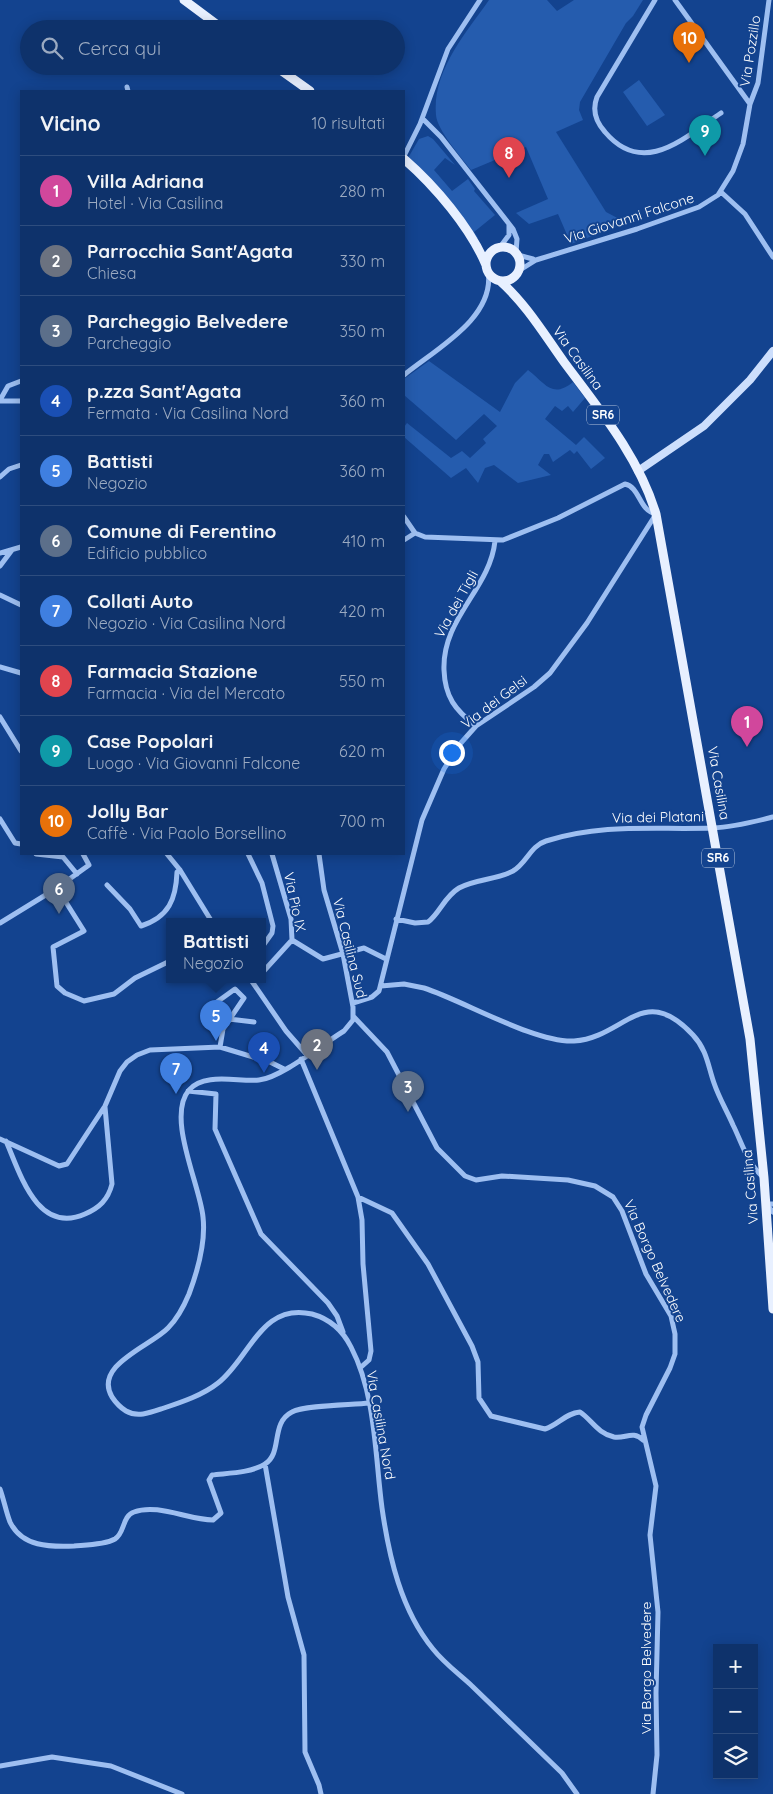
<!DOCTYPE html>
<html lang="it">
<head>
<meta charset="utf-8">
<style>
	:root { --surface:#0e326b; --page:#1c3e73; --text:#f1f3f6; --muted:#9baac1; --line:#2e4d7e; --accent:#90b9f0 }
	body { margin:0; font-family:Quicksand,sans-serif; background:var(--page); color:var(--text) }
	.controls { position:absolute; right:15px; bottom:15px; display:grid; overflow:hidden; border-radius:0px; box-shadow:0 2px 12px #0003 }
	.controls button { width:45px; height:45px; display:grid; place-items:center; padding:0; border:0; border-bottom:1px solid var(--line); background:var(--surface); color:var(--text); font:25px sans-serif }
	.you { position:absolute; left:451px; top:752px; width:18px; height:18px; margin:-12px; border:4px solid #fff; border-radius:50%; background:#1a73e8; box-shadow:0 0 0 8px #1a73e833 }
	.badge { display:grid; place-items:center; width:32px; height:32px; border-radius:50%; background:var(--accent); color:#fff; font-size:16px; font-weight:700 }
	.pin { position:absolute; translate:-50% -41px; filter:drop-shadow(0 1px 2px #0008) }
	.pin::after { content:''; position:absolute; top:26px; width:18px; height:15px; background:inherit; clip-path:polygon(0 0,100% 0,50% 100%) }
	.popup { position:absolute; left:166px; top:918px; width:100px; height:65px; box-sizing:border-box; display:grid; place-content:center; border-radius:0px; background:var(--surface); filter:drop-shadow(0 1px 4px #0005); font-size:16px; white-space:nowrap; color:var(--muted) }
	.popup b { font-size:19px; color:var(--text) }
	.popup::after { content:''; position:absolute; left:50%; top:100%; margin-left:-10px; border:10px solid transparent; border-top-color:var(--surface) }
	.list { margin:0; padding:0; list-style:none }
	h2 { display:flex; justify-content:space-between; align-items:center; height:65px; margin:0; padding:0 20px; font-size:21px }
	h2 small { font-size:16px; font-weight:400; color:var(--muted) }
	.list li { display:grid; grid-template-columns:32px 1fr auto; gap:15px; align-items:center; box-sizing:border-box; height:70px; padding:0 20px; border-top:1px solid var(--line) }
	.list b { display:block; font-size:19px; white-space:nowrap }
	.list p { margin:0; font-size:16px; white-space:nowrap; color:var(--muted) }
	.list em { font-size:16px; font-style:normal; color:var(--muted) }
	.icon { flex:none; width:28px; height:28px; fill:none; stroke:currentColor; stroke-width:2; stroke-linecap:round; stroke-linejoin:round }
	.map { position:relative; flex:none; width:773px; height:1794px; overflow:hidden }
	.search { position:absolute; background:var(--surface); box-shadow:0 2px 12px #0003; left:20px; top:20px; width:385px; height:55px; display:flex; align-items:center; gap:12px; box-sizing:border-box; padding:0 18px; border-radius:28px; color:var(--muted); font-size:19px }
	.panel { position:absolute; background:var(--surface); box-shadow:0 2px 12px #0003; left:20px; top:90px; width:385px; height:765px; border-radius:0px }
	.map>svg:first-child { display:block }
	.green { fill:#255cae }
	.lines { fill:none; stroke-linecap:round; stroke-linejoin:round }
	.street { stroke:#9ebff1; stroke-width:5 }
	.secondary { stroke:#ccdefc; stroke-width:8 }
	.primary { stroke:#e8f0ff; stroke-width:9 }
	.labels { text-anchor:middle; stroke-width:4; stroke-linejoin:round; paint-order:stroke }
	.shield { fill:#13438f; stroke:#b8c7dd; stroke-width:1 }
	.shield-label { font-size:12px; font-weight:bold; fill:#fff }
	.street-label { font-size:14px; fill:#fff; stroke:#13438f }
</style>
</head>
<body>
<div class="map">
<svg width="773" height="1794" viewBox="0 0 773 1794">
	<rect width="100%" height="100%" fill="#13438f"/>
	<path class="green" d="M489,0h58l10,11 17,-11h69l-10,16 -7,7 -46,79 -1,8 4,10 -27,12 50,80 21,11 -56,21 -13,-30 -29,10 -13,-11 32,-14 -22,-52 -55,23c-10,-13 -34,-40 -35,-55 -4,-44 30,-82 53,-115z
		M639,80l26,35 -18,11 -24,-34z
		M428,136l5,3 22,26 -10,-7 -11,12 18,21 16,-12 7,10 -1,2 21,24 -21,17 4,6 -2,1 -68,-81 11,-19z
		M429,361l71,51 15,-29 13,-13c18,14 24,29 45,12l12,16 -12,14 -5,-6 -6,5 -7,-5 -10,13 31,26 8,-8 21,21 -14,11 -14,-18 -3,3 -4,-4 -17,12 -4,-8h-5l-6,11 13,10 -33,8 -24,-18 -9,3 -7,15 -12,-15 -15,10 -47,-41v-10l3,-4 44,35 11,-7 8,7 16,-15 -3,-4 14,-13 -13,-12 -28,26 -52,-45v-16z"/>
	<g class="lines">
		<path class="street" d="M655,0l-58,97c-5,13 -1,25 8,35 39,46 80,5 116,-19
			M675,0l75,104
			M127,87l1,4
			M423,119l18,18 72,92 4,10 -1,13
			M404,156l16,-32 28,-75 32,-49
			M721,192l24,22 28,43
			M500,247l9,-12v-11
			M518,255l15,4
			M520,270l16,-10 101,-31 62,-22 19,-12 15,-24 10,-27 7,-40 8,-21 11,-83
			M404,375c30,-25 92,-57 84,-104
			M0,400l8,-14 13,-5
			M0,401h21
			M0,477l9,-8 12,-4
			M404,517l11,16
			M0,553l21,-6
			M0,566l12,-16
			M0,595l21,10
			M0,667l21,6
			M0,717l21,34
			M476,726c-21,-16 -31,-29 -32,-56 -2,-52 46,-81 51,-129
			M0,819l15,24 6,1
			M36,854l27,3 14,17
			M167,854l13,16 32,52
			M248,854l14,29 11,43 -1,7 -10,14
			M319,854l5,36 19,64 10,53v13l-9,11c-20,12 -63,47 -85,49 -21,2 -55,-8 -70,10 -23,27 11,95 14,127 3,26 -5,53 -14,77 -5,12 -12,25 -21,34 -17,18 -75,37 -56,69 4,6 9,11 14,14 12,7 26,1 38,-3 18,-6 39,-13 54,-25 32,-25 43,-81 94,-69 18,5 31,17 39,33 25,48 24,109 31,161 7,49 19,102 51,141 11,14 26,25 39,37 30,29 60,58 90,87l15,21
			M107,885l23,24 11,17c28,-9 35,-27 36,-54l3,-2
			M57,888l27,43 -31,16 4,39 8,7 19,8 30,-7 21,-16 35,-17
			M396,919l19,4 13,-1c12,-9 16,-25 31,-34 16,-9 37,-8 54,-17 14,-8 17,-25 33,-30 58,-18 109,-11 167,-13 21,-1 40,-6 60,-11
			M0,923l57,-35 32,-23 -6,-11
			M292,940l31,19 41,-11 22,11
			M262,973l30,-33 -1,-21 -19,-65
			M251,980l35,51 21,24
			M381,986l23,-2 20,4c40,13 111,55 150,53 50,-3 69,-60 119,-6 14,15 15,31 21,48 5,15 13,28 19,42 9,18 14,38 30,52
			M353,1003l19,-6 7,-6 43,-171 22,-51 16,-25 16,-18 58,-39 16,-14 37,-50 69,-109c-17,-3 -16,-27 -31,-30l-67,34 -55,22 -78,-3 -10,-4 -11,7
			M208,1015l2,-8 25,-18 9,9 -21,31 -3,18
			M354,1017l33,35 50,96 28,28 11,4 26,-4 66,4 27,6 18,11 9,14 24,63 25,42 4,18v20l-5,14 -24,47 -4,12 14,59 -6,49 8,77 -2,81 1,62 -4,39
			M229,1019l25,3
			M301,1059l57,138 4,23 1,44 8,87 -2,9 -9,8
			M188,1091l28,3 -1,35 46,105 67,69 9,13 6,16
			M0,1139l59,27 8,-2 38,-58 15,-35 7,-9 10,-7 13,-5 70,-3 50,15 14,7
			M6,1141c14,32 31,94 79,73 14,-6 23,-14 27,-30l-7,-77
			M358,1197l34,16 36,51 44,82 6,16 1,36 12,18 54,13c13,-4 21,-16 35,-17 12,8 17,21 34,25 11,2 19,-7 29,3
			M773,1204h-7l7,8
			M265,1464l23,133 16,58 1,97 14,33 2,9
			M0,1489c4,11 6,23 10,33 12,25 40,25 64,24 12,-1 30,-1 41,-7 10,-6 7,-23 19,-27 24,-9 54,8 79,8l8,-7 -12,-33 3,-5c16,-2 39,-2 53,-11 18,-11 5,-41 27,-52 13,-7 60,-7 77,-9
			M0,1766l52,-9 59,9 71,28"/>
		<path class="secondary" d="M638,471l66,-45 46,-46 23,-29"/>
		<path class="primary" d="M184,0l39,29
			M275,66l35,25
			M404,159c31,27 66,68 82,106
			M486 264a17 17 0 1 1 34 0a17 17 0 1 1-34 0Z
			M500,281c26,23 44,53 64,81 35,47 75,95 92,152l94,525 14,139 9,131"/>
	</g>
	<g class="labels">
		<g class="shield">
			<rect x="587" y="405.5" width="32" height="19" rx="4"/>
			<rect x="702" y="848.5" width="32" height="19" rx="4"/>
		</g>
		<g class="shield-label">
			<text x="603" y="419">SR6</text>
			<text x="718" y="862">SR6</text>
		</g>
		<g class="street-label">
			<text transform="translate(750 51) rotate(-81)" y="5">Via Pozzillo</text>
			<text transform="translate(629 218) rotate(-18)" y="5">Via Giovanni Falcone</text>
			<text transform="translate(578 358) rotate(54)" y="5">Via Casilina</text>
			<text transform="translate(456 604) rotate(-61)" y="5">Via dei Tigli</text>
			<text transform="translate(494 702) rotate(-37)" y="5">Via dei Gelsi</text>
			<text transform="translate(719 783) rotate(80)" y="5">Via Casilina</text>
			<text transform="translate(658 817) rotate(-1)" y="5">Via dei Platani</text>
			<text transform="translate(295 902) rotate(78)" y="5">Via Pio IX</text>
			<text transform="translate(350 948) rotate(76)" y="5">Via Casilina Sud</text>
			<text transform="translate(750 1187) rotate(-95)" y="5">Via Casilina</text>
			<text transform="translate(655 1261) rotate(66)" y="5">Via Borgo Belvedere</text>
			<text transform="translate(381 1425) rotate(80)" y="5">Via Casilina Nord</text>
			<text transform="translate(646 1668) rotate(-90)" y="5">Via Borgo Belvedere</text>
		</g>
	</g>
</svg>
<div class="controls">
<button>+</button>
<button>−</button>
<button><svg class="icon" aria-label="layers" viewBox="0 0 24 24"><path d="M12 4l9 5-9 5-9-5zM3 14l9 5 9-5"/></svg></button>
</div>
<div class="you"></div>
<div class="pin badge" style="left:747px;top:747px;background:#d1479c">1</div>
<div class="pin badge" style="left:317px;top:1070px;background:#6b7280">2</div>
<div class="pin badge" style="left:408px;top:1112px;background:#5c6f8a">3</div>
<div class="pin badge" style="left:264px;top:1073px;background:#1a4fb4">4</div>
<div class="pin badge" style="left:216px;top:1041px;background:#3f7fe0">5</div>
<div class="popup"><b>Battisti</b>Negozio</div>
<div class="pin badge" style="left:59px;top:914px;background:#5c6f8a">6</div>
<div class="pin badge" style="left:176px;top:1094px;background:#3f7fe0">7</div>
<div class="pin badge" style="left:509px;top:178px;background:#e0444e">8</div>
<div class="pin badge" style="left:705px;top:156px;background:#0f9aa8">9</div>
<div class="pin badge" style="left:689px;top:63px;background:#e8710a">10</div>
<div class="search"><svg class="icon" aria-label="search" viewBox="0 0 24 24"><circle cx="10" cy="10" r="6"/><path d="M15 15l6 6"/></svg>Cerca qui</div>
<section class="panel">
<h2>Vicino<small>10 risultati</small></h2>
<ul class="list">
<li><span class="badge" style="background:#d1479c">1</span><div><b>Villa Adriana</b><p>Hotel · Via Casilina</p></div><em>280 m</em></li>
<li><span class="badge" style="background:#6b7280">2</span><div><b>Parrocchia Sant'Agata</b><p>Chiesa</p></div><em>330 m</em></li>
<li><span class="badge" style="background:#5c6f8a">3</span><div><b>Parcheggio Belvedere</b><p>Parcheggio</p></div><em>350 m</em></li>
<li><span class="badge" style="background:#1a4fb4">4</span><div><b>p.zza Sant'Agata</b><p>Fermata · Via Casilina Nord</p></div><em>360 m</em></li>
<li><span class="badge" style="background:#3f7fe0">5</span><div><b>Battisti</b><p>Negozio</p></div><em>360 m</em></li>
<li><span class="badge" style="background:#5c6f8a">6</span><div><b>Comune di Ferentino</b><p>Edificio pubblico</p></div><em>410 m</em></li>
<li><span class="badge" style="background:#3f7fe0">7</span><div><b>Collati Auto</b><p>Negozio · Via Casilina Nord</p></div><em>420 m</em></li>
<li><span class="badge" style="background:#e0444e">8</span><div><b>Farmacia Stazione</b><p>Farmacia · Via del Mercato</p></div><em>550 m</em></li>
<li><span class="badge" style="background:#0f9aa8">9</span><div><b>Case Popolari</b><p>Luogo · Via Giovanni Falcone</p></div><em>620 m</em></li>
<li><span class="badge" style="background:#e8710a">10</span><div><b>Jolly Bar</b><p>Caffè · Via Paolo Borsellino</p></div><em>700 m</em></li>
</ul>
</section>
</div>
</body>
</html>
